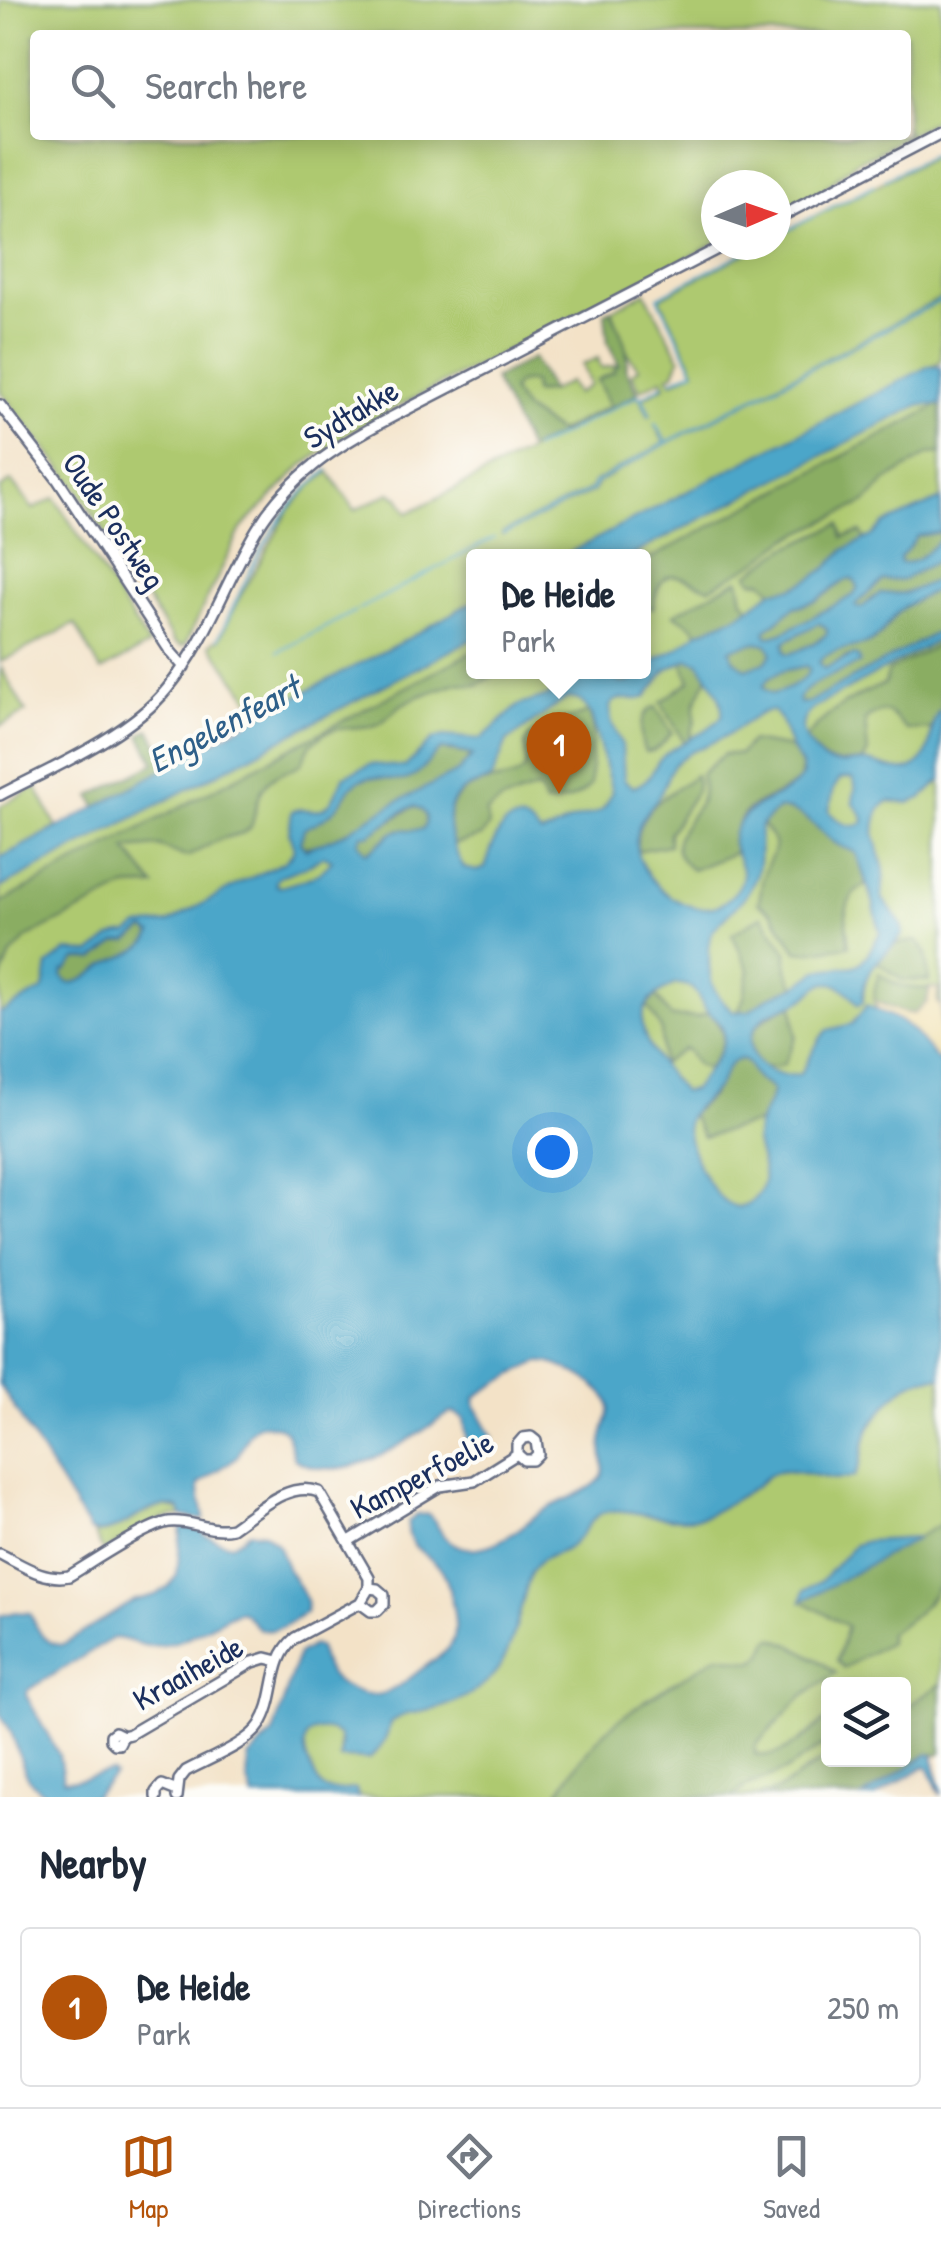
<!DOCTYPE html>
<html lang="en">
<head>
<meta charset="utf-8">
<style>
	:root { --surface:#fff; --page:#f2f2f3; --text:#1f2937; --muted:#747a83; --line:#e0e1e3; --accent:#b45309 }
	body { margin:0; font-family:"Patrick Hand",sans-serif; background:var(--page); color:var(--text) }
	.controls { position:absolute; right:30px; bottom:30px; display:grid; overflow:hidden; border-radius:10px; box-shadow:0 5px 25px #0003 }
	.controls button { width:90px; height:90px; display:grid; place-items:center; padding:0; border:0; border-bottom:2px solid var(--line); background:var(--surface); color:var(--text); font:50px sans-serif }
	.compass { position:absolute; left:701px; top:170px; width:90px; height:90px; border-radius:50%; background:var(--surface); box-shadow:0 5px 25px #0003; rotate:88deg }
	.you { position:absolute; left:552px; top:1152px; width:35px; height:35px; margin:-25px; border:8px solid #fff; border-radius:50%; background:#1a73e8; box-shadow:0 0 0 15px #1a73e833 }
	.badge { display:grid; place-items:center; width:65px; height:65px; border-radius:50%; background:var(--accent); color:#fff; font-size:32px; font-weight:700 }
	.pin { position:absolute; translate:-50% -82px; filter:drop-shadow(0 2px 5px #0008) }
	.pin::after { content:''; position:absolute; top:52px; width:35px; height:30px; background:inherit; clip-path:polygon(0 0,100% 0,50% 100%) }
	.popup { position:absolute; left:466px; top:549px; width:185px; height:130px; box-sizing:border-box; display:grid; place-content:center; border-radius:10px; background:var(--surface); filter:drop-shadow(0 2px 8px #0005); font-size:32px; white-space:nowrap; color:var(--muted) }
	.popup b { font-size:38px; color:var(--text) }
	.popup::after { content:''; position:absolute; left:50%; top:100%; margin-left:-20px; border:20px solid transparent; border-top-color:var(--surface) }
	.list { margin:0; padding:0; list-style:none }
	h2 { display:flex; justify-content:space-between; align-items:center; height:130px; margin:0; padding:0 40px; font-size:42px }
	h2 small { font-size:32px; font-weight:400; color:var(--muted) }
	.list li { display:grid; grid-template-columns:65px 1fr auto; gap:30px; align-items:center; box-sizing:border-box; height:160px; margin:0 20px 20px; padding:0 20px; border:2px solid var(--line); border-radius:10px }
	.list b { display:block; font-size:38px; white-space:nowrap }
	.list p { margin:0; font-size:32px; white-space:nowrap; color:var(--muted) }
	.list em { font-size:32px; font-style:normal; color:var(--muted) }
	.icon { flex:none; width:55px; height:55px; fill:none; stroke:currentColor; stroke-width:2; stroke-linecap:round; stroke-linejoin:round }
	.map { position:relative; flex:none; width:941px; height:1797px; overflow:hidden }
	.search { position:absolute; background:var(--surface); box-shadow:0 5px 25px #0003; left:30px; right:30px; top:30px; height:110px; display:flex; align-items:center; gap:25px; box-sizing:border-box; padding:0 35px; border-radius:10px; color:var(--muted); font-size:38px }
	.sheet { height:310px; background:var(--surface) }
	nav { display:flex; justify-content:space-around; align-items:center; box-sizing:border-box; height:140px; border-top:2px solid var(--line); background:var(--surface); font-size:28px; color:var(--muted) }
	nav a { display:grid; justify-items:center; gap:5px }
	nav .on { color:var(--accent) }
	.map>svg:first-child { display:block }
	.green { fill:#aec970; stroke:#647c67; stroke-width:2.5; fill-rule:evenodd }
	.forest { fill:#8aad62; stroke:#526e60; stroke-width:2.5 }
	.sand { fill:#eeda9e; stroke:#84847e; stroke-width:2.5 }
	.water { fill:#4ba6c9; stroke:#336a94; stroke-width:2.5; fill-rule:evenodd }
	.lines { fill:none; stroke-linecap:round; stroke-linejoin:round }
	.stream { stroke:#4ba6c9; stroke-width:2.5 }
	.minor-casing { stroke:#676e83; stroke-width:14 }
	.minor { stroke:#fff; stroke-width:9 }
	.labels { text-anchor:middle; stroke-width:8; stroke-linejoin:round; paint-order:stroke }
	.street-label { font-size:32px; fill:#1b2f5e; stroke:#fdfcf7 }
	.water-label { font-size:35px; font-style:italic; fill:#2e5f89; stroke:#fdfcf7 }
</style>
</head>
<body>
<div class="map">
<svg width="941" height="1797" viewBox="0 0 941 1797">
	<rect width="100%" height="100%" fill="#fdfcf7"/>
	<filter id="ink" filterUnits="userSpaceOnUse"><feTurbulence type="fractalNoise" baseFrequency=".01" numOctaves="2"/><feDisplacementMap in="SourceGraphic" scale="20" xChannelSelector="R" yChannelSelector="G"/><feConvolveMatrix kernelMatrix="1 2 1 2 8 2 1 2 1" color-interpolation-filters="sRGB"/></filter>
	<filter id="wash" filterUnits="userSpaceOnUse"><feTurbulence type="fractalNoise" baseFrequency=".0048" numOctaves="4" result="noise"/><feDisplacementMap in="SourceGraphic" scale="40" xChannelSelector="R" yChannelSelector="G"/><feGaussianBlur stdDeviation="2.25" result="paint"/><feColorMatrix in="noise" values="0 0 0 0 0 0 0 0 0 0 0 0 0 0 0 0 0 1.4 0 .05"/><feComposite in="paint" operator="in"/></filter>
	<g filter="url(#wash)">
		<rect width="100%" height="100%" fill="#f3e2c7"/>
		<path class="green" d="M0,0h941v116l-66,38 -18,7 -35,29 -46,22v-27h-60v58l-364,187 -51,37 -60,62 -51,105 -5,11 -4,1 -7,-4 -98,-155 -76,-96zM906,35v100h-871v-100z
			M941,152v146l-274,144 -13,-19 10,20 -70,39 -3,7 -89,44v2l92,-44 4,-8 68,-39 275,-143v60l-378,195h-89v45l-65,37 -148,77 -51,-70 5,-5h4l18,-38 52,-92 22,-24 18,-14 26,38 35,-17 9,4 9,16 216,-111 15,-6 10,20 2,-1 -8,-17 22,-12 -3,-7 -22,11 -8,-17 7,-5c-15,-14 -19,-39 -27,-58l33,-18 35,66 -6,15 -6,3 5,6 22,-12 -35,-72 101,-53h15v-8c54,-30 111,-56 165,-85z
			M598,358l3,10 18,-3 -8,40 -53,27 -34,-23 -12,-17c3,-10 12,-12 21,-9l2,10 16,-2 18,-9 7,12 14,-9 -8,-20z
			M919,402l22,1v896l-941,-14v-399l474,-248v34h170v-116h-17z
			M11,481l22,28 22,-11 94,147 -48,26 -26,-47 -75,38v-173z
			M0,666l26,46 -26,14z
			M36,787l21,40 -57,31v-52z
			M941,1377v307l-37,25v-25h-76v73l-50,33 -21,7h-399l-2,-8c-9,0 -26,4 -34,-1 -2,-2 -7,-12 -9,-15 -3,-7 -8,-15 -8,-23 -3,-22 18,-25 34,-15l1,16 8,6 21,2c13,-11 18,-20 21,-37l17,-9 15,-1 19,-5 64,-50 26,-85c13,-19 21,-14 37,-25 13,-8 19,-25 32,-33 19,-12 74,14 106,1 15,-7 32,-17 47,-27 9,-5 14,-15 25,-16 25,-4 51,12 76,5 9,-14 8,-31 14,-46 3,-7 9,-14 14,-20 17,-23 29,-33 59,-34z
			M164,1506l17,4v6c-27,0 -53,22 -77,36l-10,-19c24,1 46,-22 70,-27z"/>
		<path class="forest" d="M611,310c8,19 20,39 15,59l12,24 -109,57 -35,-71 39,-21 18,33 -17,2 -1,-10c-9,-3 -19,-1 -21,9l13,18 33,22 52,-26 -13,-26 17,-8 1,-5 4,-2 -11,-22 -3,-30z
			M936,404l5,1v48l-12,1 -44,28 -19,20 -77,36 -32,24 -48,26c-33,-14 -49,-25 -56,20l-9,-2v-44l289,-154z
			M840,524l3,13 18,-5 4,7 -21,11 -17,18 -15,10 -20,10 -19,3 -10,-10h-10l-5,-7 38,-26z
			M941,532v7c-12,11 -26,26 -41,25v-6l18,-22z
			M941,558v20l-26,13 -42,6 -12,12 -5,-2v-3l27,-24 20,-1z
			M739,579l4,21 7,8 -10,7 -43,18 -3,-6 -20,-13z
			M852,579l4,3 2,5 -4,8 -72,38 -15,5 -2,-7 29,-24 22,-6 30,-21z
			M941,588v42l-133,73h-9v-9l23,-15 30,-12 -4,-11 -24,13 -5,-7c13,-18 41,-11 58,-24 9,-7 14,-18 21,-26 12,-11 29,-17 43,-24z
			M819,623l8,6v5c-7,6 -30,18 -39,21l-3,-4 -1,-8 3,-3z
			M756,642l11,2 5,10 -7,8 -19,8 -13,-11 -3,-10z
			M941,643v68l-3,2 -7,16 -24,1c-16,-14 -17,-28 -42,-10l3,33 -5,8c-35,3 -34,6 -59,-21 23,-28 48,-43 81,-56l3,-13z
			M474,651v21h25l-22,13 -21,-2 -39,14 -16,8 -20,18 -8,3 -37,3 -11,4 -14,11 -10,20c-8,5 -17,7 -24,11 -21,11 -19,32 -26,52l-8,6 -23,6 -31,17h-6l-24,-10 -33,3 29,37 -28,1 -99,50 -17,18 -11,27v-79z
			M688,659l10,3 10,14 -13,28v17l-6,19 -4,3 -24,-41 29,-21 -7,-19z
			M807,666l3,4c-7,13 -24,21 -38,24l-9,-6c5,-17 28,-19 44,-22z
			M656,707l16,26c-8,8 -15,20 -27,19 -6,-14 -7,-40 11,-45z
			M589,712l4,13 -3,60c-9,12 -30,19 -45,19l-5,-13 -3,-2 -35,12 -16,12 3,12 -7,11 -29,9c-10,-32 -2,-56 34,-63 10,-3 28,-2 36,-11 8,-8 -1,-21 3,-30 6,-13 50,-24 63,-29z
			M150,729l15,28 28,-16 1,14 -97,52 -6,-11 64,-33 -15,-28z
			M751,741l40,7 10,17v14c-16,17 -49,19 -61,41 -4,9 -5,23 -6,33l-42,17c-35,-27 -2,-45 9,-71 3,-8 1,-16 -1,-24l24,-21h16z
			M441,750l32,4 -14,17 -66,33 -50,30 -24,11 -16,2 -3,-4 4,-14c12,-6 23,-13 33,-22 8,-8 11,-19 20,-25 15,-10 31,0 47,-3 17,-4 24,-20 37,-29z
			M695,775l2,8 -1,8 -27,42v12l-32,6c-4,-43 29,-53 58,-76z
			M415,806c11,4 14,13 8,23 -9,3 -18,0 -27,3 -11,4 -19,16 -30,21l-9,-11 5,-8h7z
			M786,809l14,5 43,33c19,2 19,21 23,37 -25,15 -21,36 -17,62l-43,6 -9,-1 -25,-38 -14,-10c3,-9 3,-18 5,-26 7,-28 23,-27 -2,-53l16,-14z
			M762,916l25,36v17l8,18 -26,10 -20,14 -11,1 6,-15 5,-27 -17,-36z
			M145,929l7,5c-7,18 -31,22 -47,31 -14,8 -21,18 -37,18l-7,-7 2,-5 4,-1 9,-11h19l21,-16 12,-2z
			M914,941l5,1 7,11 3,28 -27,-1 -26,-19 19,-17z
			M879,973c17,14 30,16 51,15l-3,14 -13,12 -12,-2 -28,-11v-10z
			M656,996l15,21h26l12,-4c21,20 16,34 -1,55 -14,-1 -14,-7 -21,-18l-4,-1 -21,15 -1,-35 -14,-24z
			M793,1004l3,32 -12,28 -8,3 -14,1c-27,-35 0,-51 31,-64z
			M741,1059c11,4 10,11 17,20 4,5 11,6 15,12l-13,31 -57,15 -12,-23 21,-19 20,-35z
			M941,1524c0,17 0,41 -1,57 -8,22 -32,41 -51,52v9l-45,26 -7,-7 10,-35 -45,-25z
			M773,1638c24,8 43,19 63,35l-34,24 -47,49v8c24,9 55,-22 73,-36v24l-43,29 -37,15 -16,11h-176c12,-22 35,-53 54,-70 32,-28 72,-47 107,-71 14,-1 25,6 38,5l7,-6 7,-15z
			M941,1684v69l-8,4v-3l-70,43h-106l21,-7 50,-33v3h76v-51z"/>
		<path class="sand" d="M930,988h8l-1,15 4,1v60l-29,-33 -34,-20 -4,-10 28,11 12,2 13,-12z"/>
		<path class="water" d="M929,366l12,1v38h-22l-289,151h-67z
			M941,499v33l-23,4 -18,22v5c15,3 29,-13 41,-24v19l-38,22h-20l-27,24v3l5,1 19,-15 24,1 37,-16v10c-14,7 -32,13 -43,24 -10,10 -15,23 -28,30 -17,8 -40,5 -51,20l5,7 30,-14 4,1 2,7c-21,11 -48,16 -62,36l2,4h8l133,-73v8l-126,69c-16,12 -17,25 -4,39 5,6 9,13 17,16 13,5 26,-2 39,0 12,1 26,10 38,8 5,0 11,-4 14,-7 15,-12 9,-35 19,-51l3,-1v69l-19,18 -13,5 -21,-2 -9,9 -5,22 10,38 -2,28 19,26 2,10c-19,25 -41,31 -40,68l-5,3c-8,-12 -21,-28 -38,-20 -7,4 -11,11 -18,15 -13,9 -30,8 -41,20 -28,29 5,63 39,54l21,-37 7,-7 24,-6 15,-19 32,15 14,11 28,33v313c-30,1 -42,11 -59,34 -5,6 -11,13 -14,20 -6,15 -5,32 -14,46 -27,7 -50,-9 -76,-5 -11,1 -16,11 -25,16 -15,9 -31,20 -47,27 -32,13 -87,-13 -106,-1 -13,8 -19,25 -32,34 -16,10 -24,5 -37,24 -21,65 -15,109 -89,135 -18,6 -37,4 -52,15 -3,17 -8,26 -21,37l-29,-1 1,-14 -2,-9c-16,-10 -37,-6 -34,16 0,7 5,16 9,23 1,3 6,12 9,14 8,5 24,1 33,1l2,8h-105l-6,-18 2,-21 24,-24 25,-80 15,-9 6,3c3,7 4,16 8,22 8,16 37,29 54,24 17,-4 32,-19 46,-29 14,-10 27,-16 28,-34 1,-13 -6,-51 -13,-61 -14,-18 -36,-19 -34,-48l9,-7 11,-1c9,7 10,16 18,24 28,26 66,-2 88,-21 18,-15 54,-23 66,-38 8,-10 1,-25 2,-37 1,-13 9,-26 7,-38 -3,-17 -52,-44 -68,-42 -7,0 -62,31 -66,36l1,9 17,31c-2,11 -10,16 -22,14l-3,-4 -4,-29 -9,-6h-5c-43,27 -104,77 -156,46l-7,-26 -5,-5 -18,-4 -8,2 -7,7 -12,24 -38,27c-1,14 5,23 5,36l-22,-4 -2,-7c-34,-14 -58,31 -90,22l-90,-146v-372l44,-24 4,-24 19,-14 24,2c13,-8 19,-21 37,-19l11,-8 29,-3 68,-38 48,-23 8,-8 2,-6 -5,-15 3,-22c10,-4 15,0 26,-1 16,-2 19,-23 26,-34l27,-12 34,3 28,-28 11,-3 37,3 38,-34 30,-9 9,-11 19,-13h25l19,11 9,-1 28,-24 19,-9 20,-16 43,-18 33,-24 20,-3 19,-10 15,-10 17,-18 29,-15 11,-11zM852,579l4,3 2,5 -4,8 -72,38 -15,4 -2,-6 29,-24 21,-6 31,-21zM819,623l8,6v5c-8,7 -29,18 -39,20l-3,-2 -1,-9 3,-3zM756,642l11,2 5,10 -7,8 -19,7 -13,-10 -3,-10zM688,659l10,3c11,16 26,35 24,54 -15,18 -37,23 -55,37 -16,11 -12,27 -34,34l-9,-7 -2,-35 -11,-24 -1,-15 4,-5 6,-2h20l6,-2 21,-28zM807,666l3,4c-7,13 -24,21 -38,24l-9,-6c4,-17 28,-19 44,-22zM567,698c14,0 18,6 24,17l21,76c-10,29 -17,19 -39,29 -12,4 -19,12 -32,14 -6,-5 -12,-13 -20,-14 -23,-4 -30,32 -36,48l-8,3 -13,-3c-14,-25 -28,-64 5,-81 7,-3 15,-4 23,-9l15,-37zM766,711h7l7,7 11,30 10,17 2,10c-14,23 -44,23 -61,44 -30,35 26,47 -15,81 -34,28 -94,-23 -91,-61 1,-17 11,-27 21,-40 8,-10 9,-24 17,-34 13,-15 37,-20 53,-30 14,-8 25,-18 39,-24zM441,750h10l22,5 -14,16 -66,33 -50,30 -37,15 -6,-7 4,-13c12,-6 24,-12 33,-22 7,-8 11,-19 20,-25 16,-10 31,0 47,-2 15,-2 25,-22 37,-30zM847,778l6,1c5,10 0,14 0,24l10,12 1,7c-12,9 -27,0 -35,-11l5,-23 6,-9zM414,806c12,4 15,13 9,23 -8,2 -19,-1 -27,2 -10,4 -18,17 -30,22l-8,-11 4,-8 7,1 34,-24zM786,809c20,5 33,21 48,33 7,6 15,6 22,11l17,48 7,32 -12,21 -8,9 -6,3 -35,4 -22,16 -28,11 -20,14 -15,1c-25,-21 -25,-33 -25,-62 0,-8 0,-16 6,-22 15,-16 31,-29 40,-49 8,-17 2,-36 6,-54l16,-15zM324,856l8,4c-9,16 -34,22 -52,27l-4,-2v-4l4,-5 27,-10zM145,929l7,5c-7,18 -31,22 -47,31 -13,8 -21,18 -37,18l-6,-7 1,-5 4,-1 9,-11h19l21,-16 12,-2zM675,984c20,0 20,8 29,23 4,7 13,11 17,18 12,22 -17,48 -28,65l-11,2c-17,-22 -55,-63 -33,-90 6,-8 17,-13 26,-18zM741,1059c12,5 8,12 16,20 6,5 11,5 16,12 -5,16 -19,33 -17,51 3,18 14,34 2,52 -31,48 -77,-52 -70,-74 4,-14 22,-22 30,-34 8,-12 7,-24 23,-27z
			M474,601v37l-474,250v-30l104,-55 157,-88 148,-77z
			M181,1527l22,3 1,5c25,7 20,18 45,-3l15,1 14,12 10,25 16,25 3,9 -2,9c-11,8 -34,24 -47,15 -9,-7 -8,-13 -19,-17 -29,12 -55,35 -88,35 -13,0 -24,-8 -38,-8l-85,52 -2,5 33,60 4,25c17,3 31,-7 48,-8l3,3 -21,22h-49l-1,-5c-27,-15 -21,-53 -43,-77v-99l16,-4 14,1c8,16 12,32 33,32l70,-44 22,-6 14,-9 8,-11z
			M918,1538l-116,63 2,-10 17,-10 33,-36 12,-4z
			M928,1754l6,2c-3,11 7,24 7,39l-13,-27 -3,-2 -50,31h-12z"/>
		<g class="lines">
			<path class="stream" d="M885,179l56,-29
				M776,236l98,-51
				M672,380l22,-10 -36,-73 100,-52
				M642,398l8,17
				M655,423l11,20
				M534,449l104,-54 3,2 22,-12
				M503,534l89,-44 3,-7 71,-40 275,-143
				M218,639c21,-43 40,-92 71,-131 11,-14 25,-26 39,-38
				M278,652l216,-114"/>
		</g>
	</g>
	<g filter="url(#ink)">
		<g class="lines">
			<defs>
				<path id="minor" d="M776,219l165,-86
					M0,405l58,75 112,171 14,16
					M0,795c52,-27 130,-60 167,-106 40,-48 58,-107 90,-160 32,-53 79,-83 133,-111l335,-173
					M349,1541l91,-55 34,-5 43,-27v-9l6,-7 8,-1 5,4 2,13 -6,6h-8l-7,-6
					M0,1554c22,11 44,27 69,22 22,-13 78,-51 100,-54 21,-3 41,11 63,6 24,-16 57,-48 87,-36l50,86v10l-9,15 -65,35c-27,23 -17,59 -35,87 -12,19 -54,35 -74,46l-7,9 -2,17
					M360,1603l11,8h6l7,-7v-9l-7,-6 -8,-1
					M123,1736l-8,-4 -4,3v5l4,4h4l4,-8 7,-2 123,-72 13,-4 12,3
					M156,1797v-5l6,-7 15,6"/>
			</defs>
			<use href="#minor" class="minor-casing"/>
			<use href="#minor" class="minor"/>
		</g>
	</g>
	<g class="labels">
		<g class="street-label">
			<text transform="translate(351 414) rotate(-31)" y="11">Sydtakke</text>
			<text transform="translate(114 521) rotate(56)" y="11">Oude Postweg</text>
			<text transform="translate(422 1475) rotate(-27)" y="11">Kamperfoelie</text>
			<text transform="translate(188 1673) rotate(-29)" y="11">Kraaiheide</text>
		</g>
		<g class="water-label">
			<text transform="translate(224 724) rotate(-28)" y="12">Engelenfeart</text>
		</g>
	</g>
</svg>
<div class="controls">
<button><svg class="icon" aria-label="layers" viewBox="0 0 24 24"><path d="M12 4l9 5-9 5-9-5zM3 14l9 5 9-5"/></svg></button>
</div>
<svg class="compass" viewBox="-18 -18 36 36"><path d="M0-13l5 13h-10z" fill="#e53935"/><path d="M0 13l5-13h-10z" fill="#747a83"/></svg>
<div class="you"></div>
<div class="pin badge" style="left:559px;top:794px">1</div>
<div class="popup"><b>De Heide</b>Park</div>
<div class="search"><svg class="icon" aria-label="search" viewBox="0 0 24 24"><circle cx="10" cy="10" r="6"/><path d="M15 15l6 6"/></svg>Search here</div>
</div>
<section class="sheet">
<h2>Nearby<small></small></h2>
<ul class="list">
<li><span class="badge">1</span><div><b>De Heide</b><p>Park</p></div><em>250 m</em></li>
</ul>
</section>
<nav>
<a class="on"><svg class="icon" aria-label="map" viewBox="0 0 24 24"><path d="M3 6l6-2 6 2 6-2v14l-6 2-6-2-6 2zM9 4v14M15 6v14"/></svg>Map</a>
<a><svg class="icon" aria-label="directions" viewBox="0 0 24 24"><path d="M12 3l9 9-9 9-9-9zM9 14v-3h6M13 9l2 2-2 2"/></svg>Directions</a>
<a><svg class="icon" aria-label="saved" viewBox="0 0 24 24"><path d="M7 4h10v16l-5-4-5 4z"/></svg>Saved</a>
</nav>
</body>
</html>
